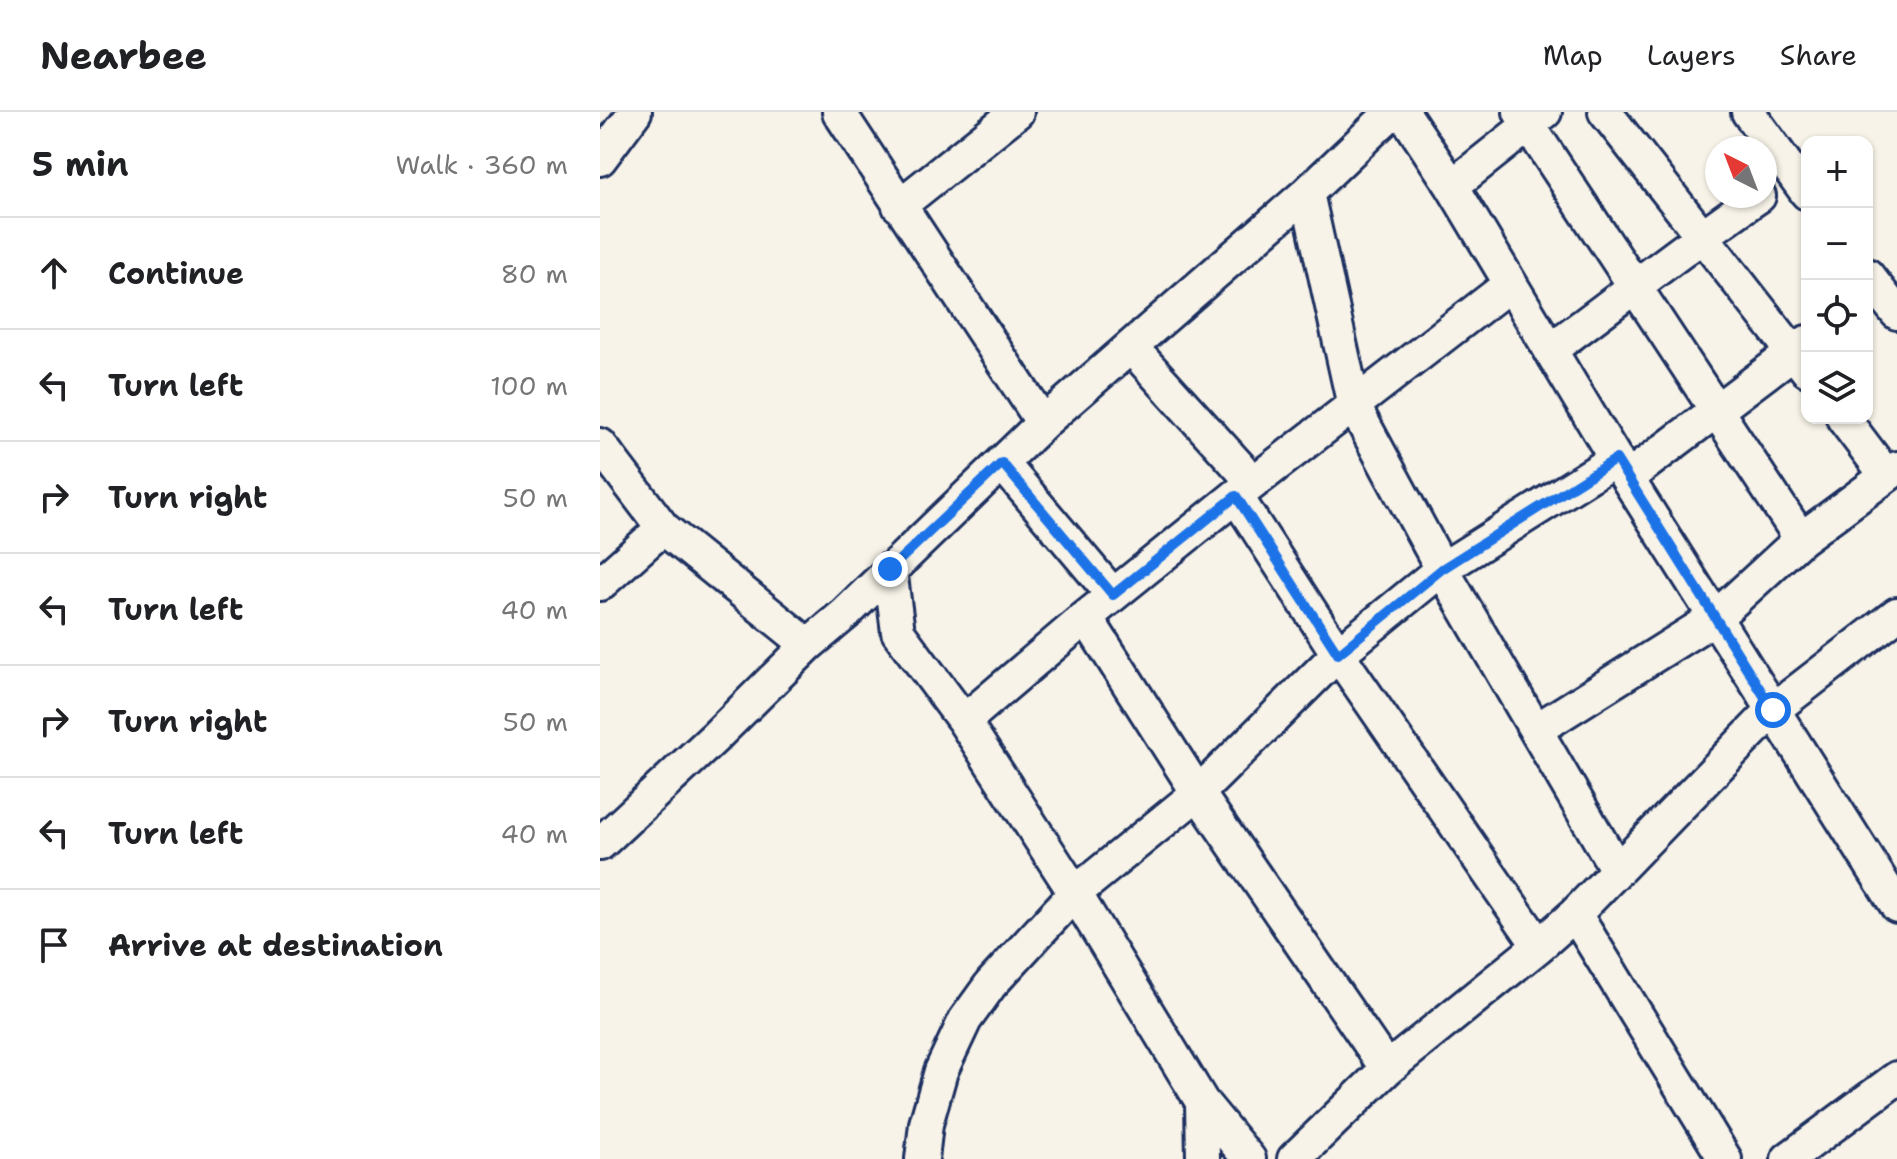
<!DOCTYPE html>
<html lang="en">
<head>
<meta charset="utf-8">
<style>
	:root { --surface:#fff; --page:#f6f6f6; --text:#202124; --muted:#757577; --line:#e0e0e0 }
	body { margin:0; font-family:"Shantell Sans",sans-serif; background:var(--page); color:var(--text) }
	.controls { position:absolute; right:24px; top:24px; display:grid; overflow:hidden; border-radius:16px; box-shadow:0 2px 6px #0004 }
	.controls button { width:72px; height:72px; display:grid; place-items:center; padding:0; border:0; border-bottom:2px solid var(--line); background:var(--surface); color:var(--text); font:40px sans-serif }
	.compass { position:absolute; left:1105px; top:24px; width:72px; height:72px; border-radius:50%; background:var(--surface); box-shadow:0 2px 6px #0004; rotate:318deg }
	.stop { position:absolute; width:24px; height:24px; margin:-18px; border:6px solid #1a73e8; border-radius:50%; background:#fff }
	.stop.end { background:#1a73e8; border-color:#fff; box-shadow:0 2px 8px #0008 }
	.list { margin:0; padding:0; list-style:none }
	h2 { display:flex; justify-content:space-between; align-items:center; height:104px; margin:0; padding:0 32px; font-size:34px }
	h2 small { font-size:26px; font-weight:400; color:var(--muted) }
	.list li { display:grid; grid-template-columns:52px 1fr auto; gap:24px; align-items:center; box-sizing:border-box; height:112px; padding:0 32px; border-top:2px solid var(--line) }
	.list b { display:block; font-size:30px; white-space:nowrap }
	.list em { font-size:26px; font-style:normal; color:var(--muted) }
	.icon { flex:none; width:44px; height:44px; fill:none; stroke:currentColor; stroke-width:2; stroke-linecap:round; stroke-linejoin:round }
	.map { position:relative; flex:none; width:1297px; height:1047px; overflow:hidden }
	header { display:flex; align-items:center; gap:48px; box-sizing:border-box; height:112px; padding:0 40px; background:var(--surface); border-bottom:2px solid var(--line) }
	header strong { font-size:38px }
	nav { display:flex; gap:44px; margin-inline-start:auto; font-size:28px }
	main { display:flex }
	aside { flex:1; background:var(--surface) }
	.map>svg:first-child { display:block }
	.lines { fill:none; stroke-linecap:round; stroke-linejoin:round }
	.minor-casing { stroke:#1b2f5e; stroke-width:38 }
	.minor { stroke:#f7f3e8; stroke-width:32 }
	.route { stroke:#1a73e8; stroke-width:10 }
</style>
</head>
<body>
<header>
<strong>Nearbee</strong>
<nav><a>Map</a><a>Layers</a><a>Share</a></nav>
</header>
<main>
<aside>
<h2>5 min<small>Walk · 360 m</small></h2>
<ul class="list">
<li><svg class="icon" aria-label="ahead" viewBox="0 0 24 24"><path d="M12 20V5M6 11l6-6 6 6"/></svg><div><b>Continue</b></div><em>80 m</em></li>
<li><svg class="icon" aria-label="left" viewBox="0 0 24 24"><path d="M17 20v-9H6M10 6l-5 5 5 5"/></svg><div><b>Turn left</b></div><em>100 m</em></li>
<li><svg class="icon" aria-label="right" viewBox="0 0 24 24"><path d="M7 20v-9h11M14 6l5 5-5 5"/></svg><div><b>Turn right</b></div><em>50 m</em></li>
<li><svg class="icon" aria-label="left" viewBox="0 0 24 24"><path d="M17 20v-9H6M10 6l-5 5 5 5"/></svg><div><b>Turn left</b></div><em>40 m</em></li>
<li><svg class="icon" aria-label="right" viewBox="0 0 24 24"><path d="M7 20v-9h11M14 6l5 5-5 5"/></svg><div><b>Turn right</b></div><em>50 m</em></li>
<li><svg class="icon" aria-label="left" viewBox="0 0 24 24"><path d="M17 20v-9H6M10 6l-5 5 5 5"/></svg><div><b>Turn left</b></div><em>40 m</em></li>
<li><svg class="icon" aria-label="arrive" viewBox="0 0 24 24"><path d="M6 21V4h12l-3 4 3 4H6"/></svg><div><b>Arrive at destination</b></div></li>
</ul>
</aside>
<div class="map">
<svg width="1297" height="1047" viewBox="0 0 1297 1047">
	<rect width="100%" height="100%" fill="#f7f3e8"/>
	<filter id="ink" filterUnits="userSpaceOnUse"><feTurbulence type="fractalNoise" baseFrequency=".0125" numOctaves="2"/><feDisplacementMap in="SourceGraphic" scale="16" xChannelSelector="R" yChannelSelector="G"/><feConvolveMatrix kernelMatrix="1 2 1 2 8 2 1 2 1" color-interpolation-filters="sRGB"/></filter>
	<g filter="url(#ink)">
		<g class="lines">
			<defs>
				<path id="minor" d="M239,0l204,311
					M803,0l49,74 175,292 270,428
					M920,0l281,427
					M1005,0l202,258
					M1148,0l59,81
					M0,47l35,-47
					M852,74l93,-74
					M707,81l47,213 88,163 175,301
					M299,94l118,-94
					M1267,163l30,38
					M531,235l122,135
					M950,238c70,-51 137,-105 209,-154
					M1243,306l43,57
					M0,333l63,83 145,117
					M402,351l111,132
					M1027,366l180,-136
					M636,384l102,158 201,292
					M290,457l8,63 66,89 111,172 127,209 47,57
					M0,472l63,-56
					M486,505l112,176 189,276
					M364,609l122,-104 150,-121 273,-211
					M936,618l180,-113 85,-78 96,-71
					M0,732l114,-106 94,-93 37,-31 198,-191 264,-230 85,-81
					M975,802l150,245
					M602,990l1,57
					M322,1047l4,-35 15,-53 24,-51 26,-36 84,-91 123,-100 140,-139 104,-85 174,-110
					M694,1047l93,-90 152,-123 36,-32 198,-204 124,-96
					M1188,1047l109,-81"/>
			</defs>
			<use href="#minor" class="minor-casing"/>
			<use href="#minor" class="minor"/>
		</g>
	</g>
	<g class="lines" filter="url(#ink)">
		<path class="route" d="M290,457l112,-106 111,132 123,-99 102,158 104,-85 174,-110 157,251"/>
	</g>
</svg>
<div class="controls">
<button>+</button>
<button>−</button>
<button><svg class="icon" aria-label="locate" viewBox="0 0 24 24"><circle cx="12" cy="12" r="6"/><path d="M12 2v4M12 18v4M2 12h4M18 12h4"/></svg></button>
<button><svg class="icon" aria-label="layers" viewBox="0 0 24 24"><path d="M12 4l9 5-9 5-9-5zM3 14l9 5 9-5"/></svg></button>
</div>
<svg class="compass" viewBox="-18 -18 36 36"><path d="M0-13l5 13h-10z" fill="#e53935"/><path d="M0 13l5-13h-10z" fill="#757577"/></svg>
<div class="stop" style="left:1173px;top:598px"></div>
<div class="stop end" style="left:290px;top:457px"></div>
</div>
</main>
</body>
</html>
